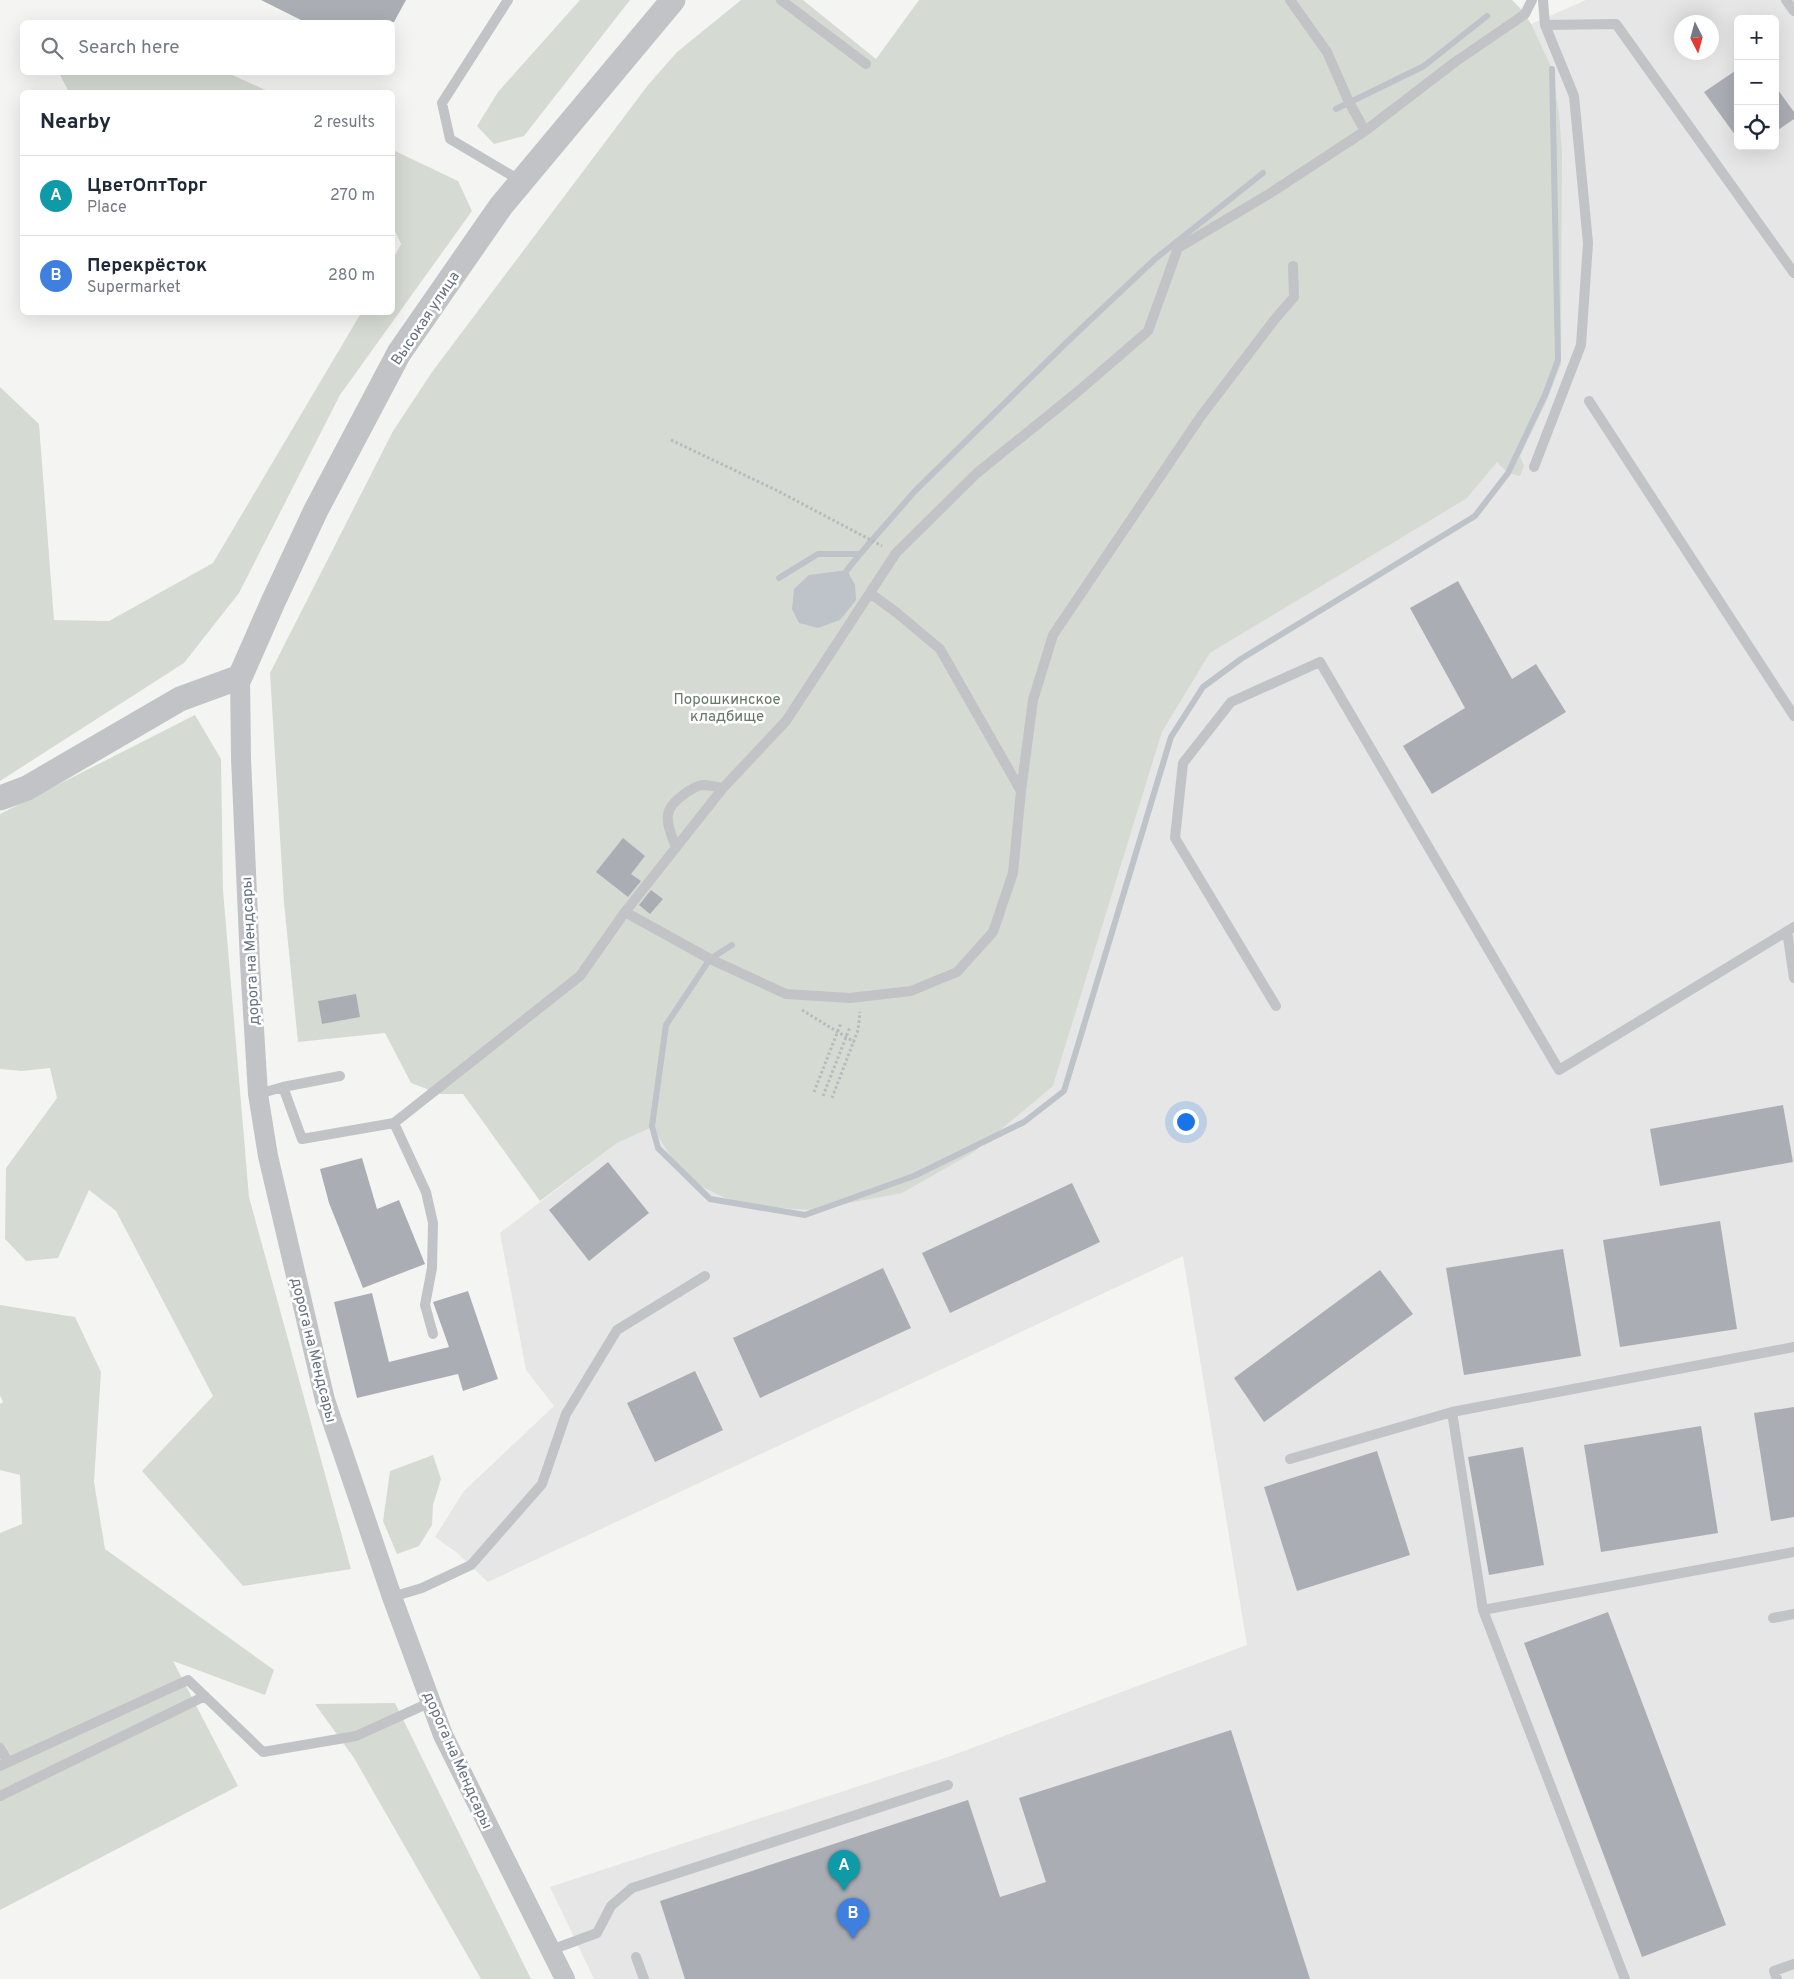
<!DOCTYPE html>
<html lang="en">
<head>
<meta charset="utf-8">
<style>
	:root { --surface:#fff; --page:#f2f2f3; --text:#1f2937; --muted:#747a83; --line:#e0e1e3; --accent:#cd743a }
	body { margin:0; font-family:Overpass,sans-serif; background:var(--page); color:var(--text) }
	.controls { position:absolute; right:15px; top:15px; display:grid; overflow:hidden; border-radius:8px; box-shadow:0 5px 20px #0002 }
	.controls button { width:45px; height:45px; display:grid; place-items:center; padding:0; border:0; border-bottom:1px solid var(--line); background:var(--surface); color:var(--text); font:25px sans-serif }
	.compass { position:absolute; left:1674px; top:15px; width:45px; height:45px; border-radius:50%; background:var(--surface); box-shadow:0 5px 20px #0002; rotate:174deg }
	.you { position:absolute; left:1185px; top:1121px; width:18px; height:18px; margin:-12px; border:4px solid #fff; border-radius:50%; background:#1a73e8; box-shadow:0 0 0 8px #1a73e833 }
	.badge { display:grid; place-items:center; width:32px; height:32px; border-radius:50%; background:var(--accent); color:#fff; font-size:16px; font-weight:700 }
	.pin { position:absolute; translate:-50% -41px; filter:drop-shadow(0 1px 2px #0008) }
	.pin::after { content:''; position:absolute; top:26px; width:18px; height:15px; background:inherit; clip-path:polygon(0 0,100% 0,50% 100%) }
	.list { margin:0; padding:0; list-style:none }
	h2 { display:flex; justify-content:space-between; align-items:center; height:65px; margin:0; padding:0 20px; font-size:21px }
	h2 small { font-size:16px; font-weight:400; color:var(--muted) }
	.list li { display:grid; grid-template-columns:32px 1fr auto; gap:15px; align-items:center; box-sizing:border-box; height:80px; padding:0 20px; border-top:1px solid var(--line) }
	.list b { display:block; font-size:19px; white-space:nowrap }
	.list p { margin:0; font-size:16px; white-space:nowrap; color:var(--muted) }
	.list em { font-size:16px; font-style:normal; color:var(--muted) }
	.icon { flex:none; width:28px; height:28px; fill:none; stroke:currentColor; stroke-width:2; stroke-linecap:round; stroke-linejoin:round }
	.map { position:relative; flex:none; width:1794px; height:1979px; overflow:hidden }
	.search { position:absolute; background:var(--surface); box-shadow:0 5px 20px #0002; left:20px; top:20px; width:375px; height:55px; display:flex; align-items:center; gap:12px; box-sizing:border-box; padding:0 18px; border-radius:8px; color:var(--muted); font-size:19px }
	.panel { position:absolute; background:var(--surface); box-shadow:0 5px 20px #0002; left:20px; top:90px; width:375px; height:225px; border-radius:8px }
	.map>svg:first-child { display:block }
	.built { fill:#e5e6e5; fill-rule:evenodd }
	.green { fill:#d5dbd3 }
	.water { fill:#bdc3c9 }
	.lines { fill:none; stroke-linecap:round; stroke-linejoin:round }
	.stream { stroke:#bdc3c9; stroke-width:6 }
	.building { fill:#aaaeb4 }
	.path { stroke:#b8babc; stroke-width:3; stroke-dasharray:2.5 2.5; stroke-linecap:butt }
	.service { stroke:#c1c3c6; stroke-width:10 }
	.minor { stroke:#c1c3c6; stroke-width:20 }
	.tertiary { stroke:#c1c3c6; stroke-width:25 }
	.labels { text-anchor:middle; stroke-width:5; stroke-linejoin:round; paint-order:stroke }
	.street-label { font-size:15px; fill:#67717f; stroke:#fff }
	.park-label { font-size:15px; fill:#667765; stroke:#fff }
</style>
</head>
<body>
<div class="map">
<svg width="1794" height="1979" viewBox="0 0 1794 1979">
	<rect width="100%" height="100%" fill="#f4f5f2"/>
	<path class="built" d="M1586,0h208v1979h-1200l-44,-92 398,-130 299,-112 -64,-389 -695,326 -32,-30 -21,-15 29,-46 90,-85 -28,-36 -26,-137 117,-90 35,-17 33,53 55,26 313,-119 109,-354 48,-79 256,-154 77,-127 -12,-348zM1738,19h37v127h-37zM1682,22h30v30h-30z"/>
	<path class="green" d="M580,0h50l-106,136 -30,8 -17,-18 21,-34z
		M741,0h62l73,59 43,-59h593l13,13 6,11 21,45 7,45 3,37 -1,213 -13,34 -28,58 4,10 -4,10 -12,-3 -11,-11 -31,37 -256,154 -48,79 -109,354 -79,66 -72,41 -91,17 -71,-5 -55,-26 -33,-52 -35,16 -77,58 -77,-107h-31l-5,-5 -16,-6 -26,-50 -87,9 -14,-139 -14,-230 123,-242 39,-59 216,-287 29,-33z
		M59,73h169l42,19h-201z
		M393,150l65,31 14,30 -132,184 -101,198 -55,70 -184,118v-394l39,37 15,196 55,1 104,-58 148,-250 31,-1 1,-53 8,-15 -8,-17z
		M195,715l26,44 2,131 26,307 102,372 -108,17 -101,-115 71,-75 -97,-185 -27,-21 -31,68 -32,3 -21,-22 1,-71 51,-70 -7,-30 -28,3 -22,-2v-255z
		M0,1305l75,12 26,55 -7,110 11,67 169,121 -9,25 -92,-34 65,125 -238,124v-377l22,-9 -2,-49 -20,-5v-66l3,-2 -3,-7z
		M433,1455l8,24 -8,26 -1,20 -13,21 -22,8 -14,-33 7,-50z
		M395,1703l136,276h-50l-127,-221 -39,-54z"/>
	<path class="water" d="M847,570l8,15 1,15 -16,20 -22,8 -19,-5 -7,-14 2,-20 15,-14z"/>
	<g class="lines">
		<path class="stream" d="M1336,109l88,-43 63,-50
			M847,570l13,-16
			M779,578l39,-24h42l55,-63 151,-148 89,-84 108,-86
			M732,945l-22,14 -44,66 -14,101 6,22 52,51 95,16 109,-39 110,-54 40,-31 107,-354 32,-50 38,-28 234,-143 33,-43 37,-78 13,-35 -6,-291"/>
	</g>
	<path class="building" d="M261,0h145l-12,22h-89z
		M1738,69v70l-34,-47z
		M1775,86l19,26v7l-19,13z
		M1458,581l54,98 24,-15 30,48 -134,82 -29,-48 62,-38 -55,-100z
		M623,838l22,18 -14,18 10,7 -13,16 -32,-25z
		M651,890l12,9 -13,15 -11,-9z
		M356,994l4,23 -38,7 -4,-23z
		M1783,1105l10,57 -133,24 -10,-57z
		M362,1158l15,51 22,-9 26,64 -62,24 -34,-85 -9,-34z
		M608,1162l41,51 -60,48 -40,-51z
		M1072,1183l28,59 -150,71 -28,-60z
		M1720,1221l17,108 -117,18 -17,-107z
		M1563,1249l18,107 -117,19 -18,-107z
		M883,1268l28,60 -151,70 -27,-60z
		M1380,1270l33,44 -149,108 -30,-44z
		M468,1291l30,88 -35,12 -5,-17 -101,24 -23,-96 38,-9 17,69 60,-15 -16,-45z
		M695,1371l28,59 -68,32 -28,-59z
		M1794,1407v110l-23,4 -17,-108z
		M1701,1426l17,107 -117,19 -17,-107z
		M1523,1447l21,118 -55,10 -21,-118z
		M1377,1451l33,104 -113,36 -33,-104z
		M1608,1612l118,313 -84,32 -118,-314z
		M1231,1730l79,249h-625l-25,-78 308,-101 32,97 46,-15 -27,-84z"/>
	<g class="lines">
		<path class="path" d="M671,440l105,50 106,56
			M802,1010l52,32
			M814,1092l27,-69
			M823,1096l27,-69
			M832,1098l26,-68 2,-18"/>
		<path class="service" d="M508,0l-66,103 8,36 71,42
			M781,0l85,64
			M1290,0l37,52 22,50 16,29
			M1786,0l8,11
			M1545,25l71,-1 178,249
			M1589,401l205,315
			M1534,467l47,-122 7,-102 -14,-147 -29,-71 -2,-25
			M870,593l27,20 43,36 81,142
			M676,848c-3,-10 -10,-23 -8,-34 2,-12 25,-28 35,-29 7,0 14,2 20,3
			M625,912l85,47 76,35 64,4 61,-7 46,-19 36,-40 20,-59 8,-82 12,-91 20,-65 148,-219 74,-97 19,-22 -1,-31
			M1787,931l7,47
			M1276,1006l-101,-168 8,-75 48,-61 89,-40 239,408 235,-143
			M283,1087l19,52 92,-16 186,-147 45,-64 98,-124 63,-67 110,-168 81,-80 98,-79 73,-63 30,-83 91,-54 96,-63 90,-69 70,-48 7,-14
			M258,1094l25,-7 57,-11
			M394,1123l32,69 7,31 -1,45 -7,37 8,29
			M1452,1412l31,198 142,369
			M1290,1459l162,-47 342,-65
			M392,1597l30,-9 49,-23 71,-81 24,-70 51,-84 88,-54
			M1483,1610l311,-58
			M1773,1618l21,-4
			M0,1748l8,14
			M0,1766l188,-86 75,72 93,-16 75,-34
			M0,1796l205,-100
			M551,1950l46,-17 14,-27 21,-18 316,-103
			M636,1957l8,22
			M1777,1979l-3,-8 20,-7"/>
		<path class="minor" d="M240,677l1,81 9,205 8,131 10,62 57,244 67,197 51,138 122,244"/>
		<path class="tertiary" d="M0,798l27,-10 153,-89 60,-22 33,-75 43,-92 83,-157 102,-147 172,-206"/>
	</g>
	<g class="labels">
		<g class="street-label">
			<text transform="translate(425 318) rotate(-56)" y="5">Высокая улица</text>
			<text transform="translate(250 951) rotate(-93)" y="5">дорога на Мендсары</text>
			<text transform="translate(314 1350) rotate(76)" y="5">дорога на Мендсары</text>
			<text transform="translate(458 1760) rotate(66)" y="5">дорога на Мендсары</text>
		</g>
		<g class="park-label">
			<text x="727" y="704">Порошкинское<tspan x="727" dy="17">кладбище</tspan></text>
		</g>
	</g>
</svg>
<div class="controls">
<button>+</button>
<button>−</button>
<button><svg class="icon" aria-label="locate" viewBox="0 0 24 24"><circle cx="12" cy="12" r="6"/><path d="M12 2v4M12 18v4M2 12h4M18 12h4"/></svg></button>
</div>
<svg class="compass" viewBox="-18 -18 36 36"><path d="M0-13l5 13h-10z" fill="#e53935"/><path d="M0 13l5-13h-10z" fill="#747a83"/></svg>
<div class="you"></div>
<div class="pin badge" style="left:844px;top:1891px;background:#0f9aa8">A</div>
<div class="pin badge" style="left:853px;top:1939px;background:#3f7fe0">B</div>
<div class="search"><svg class="icon" aria-label="search" viewBox="0 0 24 24"><circle cx="10" cy="10" r="6"/><path d="M15 15l6 6"/></svg>Search here</div>
<section class="panel">
<h2>Nearby<small>2 results</small></h2>
<ul class="list">
<li><span class="badge" style="background:#0f9aa8">A</span><div><b>ЦветОптТорг</b><p>Place</p></div><em>270 m</em></li>
<li><span class="badge" style="background:#3f7fe0">B</span><div><b>Перекрёсток</b><p>Supermarket</p></div><em>280 m</em></li>
</ul>
</section>
</div>
</body>
</html>
